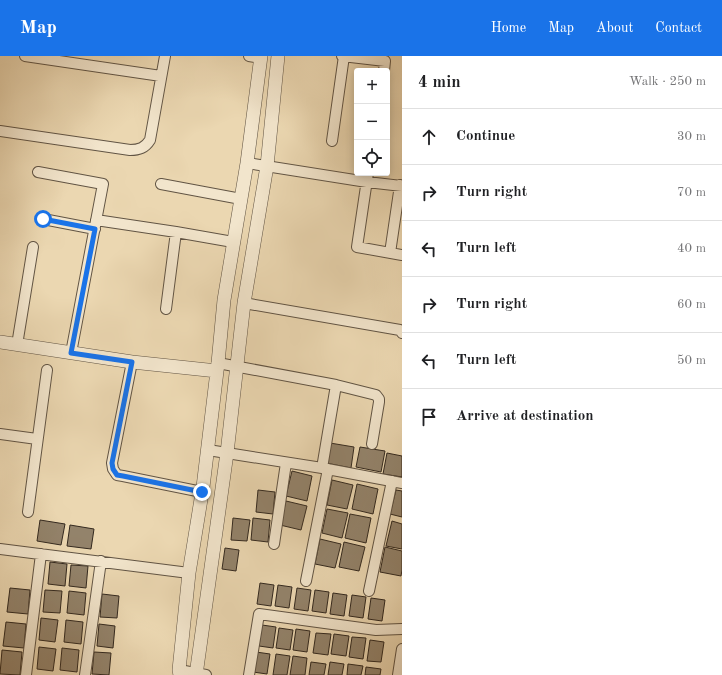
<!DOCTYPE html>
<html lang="en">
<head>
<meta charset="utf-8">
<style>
	:root { --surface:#fff; --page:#f6f6f6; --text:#202124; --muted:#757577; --line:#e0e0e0; --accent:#1a73e8 }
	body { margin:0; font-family:"Old Standard TT",serif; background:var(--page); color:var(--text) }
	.controls { position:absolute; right:12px; top:12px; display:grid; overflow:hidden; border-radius:4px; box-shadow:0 2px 10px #0003 }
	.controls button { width:36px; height:36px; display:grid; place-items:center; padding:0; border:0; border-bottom:1px solid var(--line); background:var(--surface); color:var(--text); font:20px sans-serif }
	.stop { position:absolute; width:12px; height:12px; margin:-9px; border:3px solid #1a73e8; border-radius:50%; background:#fff }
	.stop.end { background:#1a73e8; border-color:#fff; box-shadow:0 1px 4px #0008 }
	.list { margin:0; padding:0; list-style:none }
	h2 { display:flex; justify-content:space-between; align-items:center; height:52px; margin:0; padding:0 16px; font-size:17px }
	h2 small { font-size:13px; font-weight:400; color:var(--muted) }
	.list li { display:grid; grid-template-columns:26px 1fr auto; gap:12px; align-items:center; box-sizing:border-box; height:56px; padding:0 16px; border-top:1px solid var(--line) }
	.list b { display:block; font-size:15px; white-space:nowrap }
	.list em { font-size:13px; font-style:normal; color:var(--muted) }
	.icon { flex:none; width:22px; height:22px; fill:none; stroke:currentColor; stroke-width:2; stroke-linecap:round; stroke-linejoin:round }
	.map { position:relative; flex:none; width:402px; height:619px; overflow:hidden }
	header { display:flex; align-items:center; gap:24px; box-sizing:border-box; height:56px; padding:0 20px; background:var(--accent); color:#fff }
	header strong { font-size:19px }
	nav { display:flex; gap:22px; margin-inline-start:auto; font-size:14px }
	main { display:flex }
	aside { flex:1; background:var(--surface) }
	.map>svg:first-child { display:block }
	.building { fill:#93836b; stroke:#33291f }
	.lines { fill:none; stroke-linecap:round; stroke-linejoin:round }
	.minor-casing { stroke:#615444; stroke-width:12 }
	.tertiary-casing { stroke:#615444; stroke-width:14 }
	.minor { stroke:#f2e5cc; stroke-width:10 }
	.tertiary { stroke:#f2e5cc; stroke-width:13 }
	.route { stroke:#1a73e8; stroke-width:5 }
</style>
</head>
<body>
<header>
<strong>Map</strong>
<nav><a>Home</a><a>Map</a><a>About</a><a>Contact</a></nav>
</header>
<main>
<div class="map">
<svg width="402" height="619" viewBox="0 0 402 619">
	<rect width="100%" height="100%" fill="#ebd7b1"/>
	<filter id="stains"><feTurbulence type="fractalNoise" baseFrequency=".005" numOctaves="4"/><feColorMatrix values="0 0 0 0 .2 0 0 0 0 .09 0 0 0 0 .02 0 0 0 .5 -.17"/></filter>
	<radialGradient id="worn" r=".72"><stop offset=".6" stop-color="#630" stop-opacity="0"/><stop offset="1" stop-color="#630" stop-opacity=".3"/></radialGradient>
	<path class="building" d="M330,387l24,4 -3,21 -25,-5z
		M360,391l25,4 -4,21 -25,-5z
		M387,397l15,3v21l-19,-3z
		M292,415l20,5 -5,25 -21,-5z
		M332,424l21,5 -6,24 -20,-4z
		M357,428l21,5 -5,25 -21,-5z
		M258,434l17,2 -2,22 -17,-2z
		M396,434l6,1v26l-12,-3z
		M286,445l21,5 -6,24 -21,-5z
		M327,453l21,4 -6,25 -20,-5z
		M350,458l21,4 -5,25 -21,-5z
		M233,462l17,2 -3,21 -16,-1z
		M253,462l17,2 -2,22 -17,-2z
		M40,464l25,4 -4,21 -24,-4z
		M392,465l10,3v25l-16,-3z
		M70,469l24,4 -3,20 -24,-3z
		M320,483l21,5 -6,24 -20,-4z
		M344,486l21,5 -6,24 -20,-4z
		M385,491l17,4v19l-1,6 -21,-4z
		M225,492l14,2 -3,21 -14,-2z
		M50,506l17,2 -2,22 -17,-2z
		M71,509l17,1 -2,22 -17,-2z
		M260,527l14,2 -3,21 -14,-2z
		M278,529l14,2 -3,21 -14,-2z
		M10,532l20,2 -2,24 -21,-2z
		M297,532l14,2 -3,21 -14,-2z
		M45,534l17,1 -2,22 -17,-1z
		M315,534l14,2 -3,21 -14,-2z
		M69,535l17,2 -2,22 -17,-2z
		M333,537l14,2 -3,21 -14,-2z
		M102,538l17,2 -2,22 -17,-1z
		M352,539l14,2 -3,21 -14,-2z
		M371,542l14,2 -3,21 -14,-2z
		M41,562l17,2 -3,22 -16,-2z
		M66,564l17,2 -2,22 -17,-2z
		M6,566l20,2 -2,24 -21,-2z
		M99,568l16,2 -2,22 -16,-2z
		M262,569l14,2 -3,21 -14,-2z
		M279,572l14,2 -3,20 -14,-2z
		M296,573l14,2 -3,21 -14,-2z
		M316,577l15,1 -3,21 -15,-2z
		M334,578l15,2 -3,20 -15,-2z
		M352,581l14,1 -3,21 -14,-2z
		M370,584l14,2 -3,20 -14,-1z
		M39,591l17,2 -3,22 -16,-2z
		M62,592l17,2 -2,22 -17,-2z
		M2,594l20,2 -2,23 -20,-1z
		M94,596l17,1 -2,22 -17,-1z
		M256,596l14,2 -3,20 -14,-2z
		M276,598l14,2 -3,19h-14z
		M293,600l14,2 -2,17h-15z
		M311,606l15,2 -2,11h-15z
		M330,606l14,2 -2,11h-14z
		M348,608l15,2 -2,9h-14z
		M366,611l15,2 -1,6h-15z"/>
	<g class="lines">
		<defs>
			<path id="minor" d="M25,0l136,20
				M249,0l12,2
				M342,0l43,5 -1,10
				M0,75l130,19c9,0 15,-2 20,-10l15,-84
				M332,85l12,-85
				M247,107l120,19 35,4
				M38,116l65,12 -32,169
				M368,117l-11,74 45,8
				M161,128l80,15
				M43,163l52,10
				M96,164l80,12 57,10
				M390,197l10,-68
				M244,247l156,27 2,3
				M166,253l10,-77
				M17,289l16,-98
				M132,306l-20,101 1,6 4,6 6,1 79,16
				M218,307l118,22 40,10 3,4v3l-7,42
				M0,378l37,5
				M208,394l114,18 80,15
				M322,412l14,-83
				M28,456l19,-142
				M274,488l12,-81
				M0,493l189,24
				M306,525l22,-112
				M369,535l23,-110
				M179,614l27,5
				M26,619l15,-121
				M85,619l16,-114
				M249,619l10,-61 117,16 26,-1
				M398,619l4,-26"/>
			<path id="tertiary" d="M0,286l132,20 85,9
				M180,619l-1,-5 10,-97 14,-86 15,-124 6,-63 23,-137 14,-107
				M196,619l31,-222 17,-150 23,-137 11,-110"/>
		</defs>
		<use href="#minor" class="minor-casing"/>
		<use href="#tertiary" class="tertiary-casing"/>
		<use href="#minor" class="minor"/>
		<use href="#tertiary" class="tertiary"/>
	</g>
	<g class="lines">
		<path class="route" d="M43,163l52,10 -24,124 61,9 -20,101 1,6 4,6 6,1 79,16"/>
	</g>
	<rect width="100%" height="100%" filter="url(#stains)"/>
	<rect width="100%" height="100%" fill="url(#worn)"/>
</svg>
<div class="controls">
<button>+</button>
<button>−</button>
<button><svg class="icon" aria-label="locate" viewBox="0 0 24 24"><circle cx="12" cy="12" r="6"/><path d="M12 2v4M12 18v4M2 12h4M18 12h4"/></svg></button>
</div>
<div class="stop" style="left:43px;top:163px"></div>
<div class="stop end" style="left:202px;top:436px"></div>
</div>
<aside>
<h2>4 min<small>Walk · 250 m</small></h2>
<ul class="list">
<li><svg class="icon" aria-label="ahead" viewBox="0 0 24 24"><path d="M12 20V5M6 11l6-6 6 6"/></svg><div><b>Continue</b></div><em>30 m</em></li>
<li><svg class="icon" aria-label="right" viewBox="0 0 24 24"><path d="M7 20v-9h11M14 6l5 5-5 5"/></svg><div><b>Turn right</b></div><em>70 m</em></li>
<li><svg class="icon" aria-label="left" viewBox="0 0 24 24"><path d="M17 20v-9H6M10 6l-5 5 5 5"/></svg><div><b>Turn left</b></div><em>40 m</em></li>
<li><svg class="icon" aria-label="right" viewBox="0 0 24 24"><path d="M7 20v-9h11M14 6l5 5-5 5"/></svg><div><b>Turn right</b></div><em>60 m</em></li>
<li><svg class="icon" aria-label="left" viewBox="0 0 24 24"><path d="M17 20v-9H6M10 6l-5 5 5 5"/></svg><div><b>Turn left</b></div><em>50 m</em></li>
<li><svg class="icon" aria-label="arrive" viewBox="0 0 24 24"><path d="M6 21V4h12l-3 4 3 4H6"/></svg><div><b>Arrive at destination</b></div></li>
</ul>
</aside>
</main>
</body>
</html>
